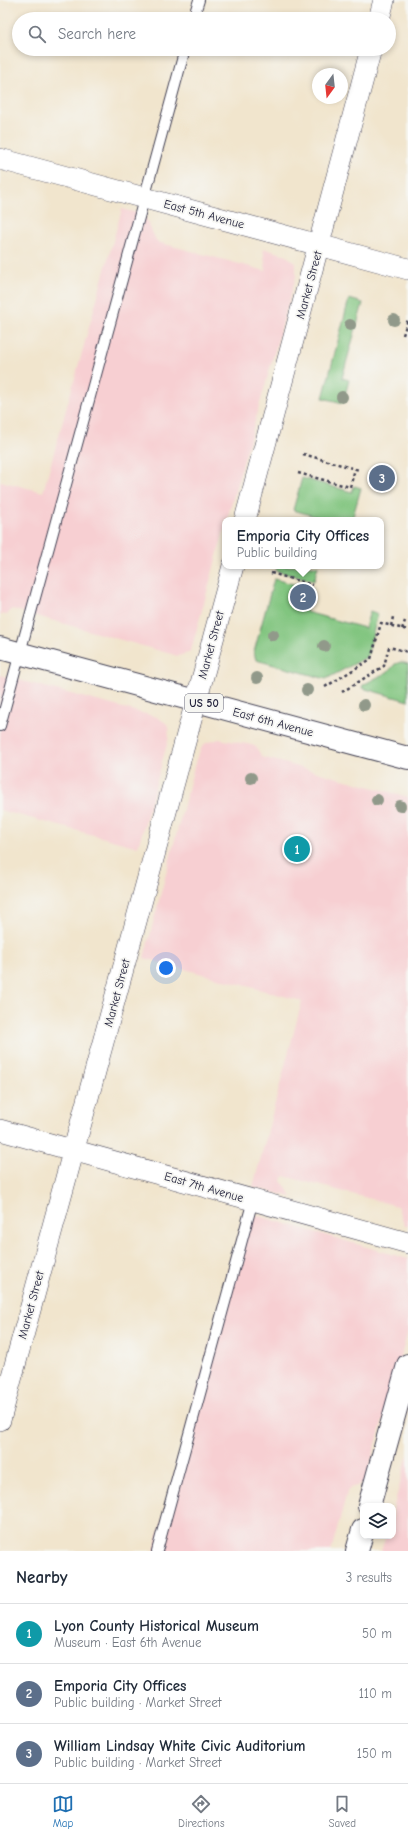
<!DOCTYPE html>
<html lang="en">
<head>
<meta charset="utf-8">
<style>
	:root { --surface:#fff; --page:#f2f2f3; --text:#1f2937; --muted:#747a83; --line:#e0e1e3; --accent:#1f6fb2 }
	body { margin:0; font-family:"Comic Neue",sans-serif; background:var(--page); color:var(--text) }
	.controls { position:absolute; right:12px; bottom:12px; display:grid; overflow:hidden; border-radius:8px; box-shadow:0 2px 6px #0003 }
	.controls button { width:36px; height:36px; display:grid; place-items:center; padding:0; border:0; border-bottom:1px solid var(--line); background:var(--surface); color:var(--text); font:20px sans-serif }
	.compass { position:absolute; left:312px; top:68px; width:36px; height:36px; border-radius:50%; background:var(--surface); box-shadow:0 2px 6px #0003; rotate:195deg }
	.you { position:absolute; left:166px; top:968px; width:14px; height:14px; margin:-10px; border:3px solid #fff; border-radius:50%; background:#1a73e8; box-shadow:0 0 0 6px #1a73e833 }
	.badge { display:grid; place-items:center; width:26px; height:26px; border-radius:50%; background:var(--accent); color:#fff; font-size:13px; font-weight:700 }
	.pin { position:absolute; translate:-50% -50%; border:2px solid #fff; box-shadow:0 1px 4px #0006 }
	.popup { position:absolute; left:222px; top:517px; width:162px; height:52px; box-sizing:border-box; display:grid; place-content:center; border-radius:8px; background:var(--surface); filter:drop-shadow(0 1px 3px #0005); font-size:13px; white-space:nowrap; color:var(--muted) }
	.popup b { font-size:15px; color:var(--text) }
	.popup::after { content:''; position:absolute; left:50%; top:100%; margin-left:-8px; border:8px solid transparent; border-top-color:var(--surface) }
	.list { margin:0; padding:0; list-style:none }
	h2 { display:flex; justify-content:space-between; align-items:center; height:52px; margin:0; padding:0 16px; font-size:17px }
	h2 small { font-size:13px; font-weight:400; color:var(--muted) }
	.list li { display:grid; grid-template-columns:26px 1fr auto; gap:12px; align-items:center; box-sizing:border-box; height:60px; padding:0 16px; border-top:1px solid var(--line) }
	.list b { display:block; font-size:15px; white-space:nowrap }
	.list p { margin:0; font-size:13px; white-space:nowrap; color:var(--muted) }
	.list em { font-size:13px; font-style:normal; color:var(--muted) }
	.icon { flex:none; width:22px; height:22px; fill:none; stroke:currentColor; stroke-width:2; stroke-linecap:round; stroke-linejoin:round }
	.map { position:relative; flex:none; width:408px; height:1551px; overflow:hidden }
	.search { position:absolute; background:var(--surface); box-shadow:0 2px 6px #0003; left:12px; right:12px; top:12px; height:44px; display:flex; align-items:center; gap:10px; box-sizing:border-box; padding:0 14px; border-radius:22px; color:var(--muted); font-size:15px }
	.sheet { height:232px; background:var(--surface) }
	nav { display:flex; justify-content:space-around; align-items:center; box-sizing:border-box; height:56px; border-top:1px solid var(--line); background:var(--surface); font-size:11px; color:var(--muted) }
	nav a { display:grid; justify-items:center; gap:2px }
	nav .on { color:var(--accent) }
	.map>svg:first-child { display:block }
	.built { fill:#f7cfd2 }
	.green { fill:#81c57f; stroke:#52745d }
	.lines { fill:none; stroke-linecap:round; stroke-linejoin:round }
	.lane-casing { stroke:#413f51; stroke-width:12 }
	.street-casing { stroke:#413f51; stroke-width:22 }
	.secondary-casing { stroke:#413f51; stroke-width:24 }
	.primary-casing { stroke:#413f51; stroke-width:24 }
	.path { stroke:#413f51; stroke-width:2.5; stroke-dasharray:3 3; stroke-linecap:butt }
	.lane { stroke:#fff; stroke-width:10 }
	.street { stroke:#fff; stroke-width:21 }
	.secondary { stroke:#fff; stroke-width:22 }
	.primary { stroke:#fff; stroke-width:22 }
	.tree { fill:#91998a }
	.labels { text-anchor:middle; stroke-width:3.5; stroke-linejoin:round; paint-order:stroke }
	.shield { fill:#f6f6f2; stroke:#626272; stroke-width:1 }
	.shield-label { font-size:11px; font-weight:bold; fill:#22223b }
	.street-label { font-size:12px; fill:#22223b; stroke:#f6f6f2 }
</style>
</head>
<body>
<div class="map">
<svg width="408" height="1551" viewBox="0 0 408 1551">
	<rect width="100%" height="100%" fill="#f6f6f2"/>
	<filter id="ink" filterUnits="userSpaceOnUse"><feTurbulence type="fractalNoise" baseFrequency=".025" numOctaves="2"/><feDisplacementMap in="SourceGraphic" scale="8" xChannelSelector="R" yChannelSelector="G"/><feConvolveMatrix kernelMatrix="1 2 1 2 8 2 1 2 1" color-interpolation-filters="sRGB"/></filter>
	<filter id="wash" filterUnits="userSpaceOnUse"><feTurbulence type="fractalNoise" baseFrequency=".012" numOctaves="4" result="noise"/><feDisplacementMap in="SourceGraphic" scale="16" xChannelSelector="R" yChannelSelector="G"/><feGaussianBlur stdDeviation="0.9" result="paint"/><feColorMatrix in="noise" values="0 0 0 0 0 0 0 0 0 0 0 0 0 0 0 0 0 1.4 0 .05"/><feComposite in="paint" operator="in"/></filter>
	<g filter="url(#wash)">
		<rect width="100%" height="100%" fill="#f1e5cd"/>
		<path class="built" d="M122,209l22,6 13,27 109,29 -3,-23 22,7 11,8v13l-69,244h-2v7l-34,123 -3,3 -10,3 -166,-47 -5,6 -7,-1v-133l43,11z
			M0,675l157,42 9,6 2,4 1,10 -31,110 -138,-37z
			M219,739l33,6 4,2 6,10 146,40v429h-3l-8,-20 -113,-30 -2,5 10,16 -39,-10 49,-186 -158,-43 52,-199 6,-12 4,-4z
			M245,1212l163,47v72l-43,152 -17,6 -17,62h-177z
			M408,1455v96h-27l5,-15h7v-27z"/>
		<path class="green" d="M349,299l14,4 -21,75 7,2 -6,23 -20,-5z
			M302,478l50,14 2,-6 7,2 -9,32h-24l-35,-10z
			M277,566h41l-4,15 -38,-10z
			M274,579l38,10 -6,23 59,16 5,-17 8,3 -11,43 -41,22 -70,-19 -2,-8z
			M401,662l7,2v37l-46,-13 1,-3 26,-14 6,-7z"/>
	</g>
	<g filter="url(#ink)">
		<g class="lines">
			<defs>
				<path id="lane" d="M193,19l6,-19
					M0,726l185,-677
					M157,1551l96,-351"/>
				<path id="street" d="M379,19l5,-19
					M0,159l408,110
					M245,520l126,-471
					M0,1130l408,113
					M0,1420l233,-854"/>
				<path id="secondary" d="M369,1506l39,-141
					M357,1551l6,-21"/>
				<path id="primary" d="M0,648l408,110"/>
			</defs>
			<use href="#lane" class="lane-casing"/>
			<use href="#street" class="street-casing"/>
			<use href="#secondary" class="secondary-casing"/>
			<use href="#primary" class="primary-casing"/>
			<path class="path" d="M403,335l5,-16
				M303,454l56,16
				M298,473l52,14 5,-18
				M271,573l42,12
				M391,626l2,-9
				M402,629l3,-8
				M325,687l46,-28 10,-36 27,7
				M342,692l42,-26 5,-19 19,5"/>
			<use href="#lane" class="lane"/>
			<use href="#street" class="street"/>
			<use href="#secondary" class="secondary"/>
			<use href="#primary" class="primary"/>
		</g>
		<g class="tree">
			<circle cx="394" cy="320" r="6"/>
			<circle cx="350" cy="325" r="6"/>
			<circle cx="342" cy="397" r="6"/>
			<circle cx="273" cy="635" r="6"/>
			<circle cx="324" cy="646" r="6"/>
			<circle cx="257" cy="678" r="6"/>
			<circle cx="307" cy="690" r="6"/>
			<circle cx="364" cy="705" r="6"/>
			<circle cx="251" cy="778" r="6"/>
			<circle cx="377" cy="800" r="6"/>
			<circle cx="400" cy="806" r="6"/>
		</g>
	</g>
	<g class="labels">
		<rect class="shield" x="185" y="694" width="38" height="18" rx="3"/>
		<g class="shield-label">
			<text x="204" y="707">US 50</text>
		</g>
		<g class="street-label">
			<text transform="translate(204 214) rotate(15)" y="4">East 5th Avenue</text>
			<text transform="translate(309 285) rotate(-75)" y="4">Market Street</text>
			<text transform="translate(211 645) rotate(-75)" y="4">Market Street</text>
			<text transform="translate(273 722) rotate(15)" y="4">East 6th Avenue</text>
			<text transform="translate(117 993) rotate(-75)" y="4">Market Street</text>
			<text transform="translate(204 1187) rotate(16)" y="4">East 7th Avenue</text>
			<text transform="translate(31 1305) rotate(-75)" y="4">Market Street</text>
		</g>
	</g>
</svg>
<div class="controls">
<button><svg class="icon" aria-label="layers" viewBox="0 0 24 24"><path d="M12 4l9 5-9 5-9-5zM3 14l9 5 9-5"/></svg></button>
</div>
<svg class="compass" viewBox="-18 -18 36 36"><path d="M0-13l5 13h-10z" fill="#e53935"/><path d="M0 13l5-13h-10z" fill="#747a83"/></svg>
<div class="you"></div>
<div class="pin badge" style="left:297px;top:849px;background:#0f9aa8">1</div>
<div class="pin badge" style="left:303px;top:597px;background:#5c6f8a">2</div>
<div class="popup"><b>Emporia City Offices</b>Public building</div>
<div class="pin badge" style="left:382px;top:478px;background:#5c6f8a">3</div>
<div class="search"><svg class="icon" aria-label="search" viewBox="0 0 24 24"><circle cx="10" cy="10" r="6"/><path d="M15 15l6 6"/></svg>Search here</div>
</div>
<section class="sheet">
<h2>Nearby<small>3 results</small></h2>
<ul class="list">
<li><span class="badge" style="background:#0f9aa8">1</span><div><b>Lyon County Historical Museum</b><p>Museum · East 6th Avenue</p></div><em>50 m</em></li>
<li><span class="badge" style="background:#5c6f8a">2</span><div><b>Emporia City Offices</b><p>Public building · Market Street</p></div><em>110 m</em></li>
<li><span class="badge" style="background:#5c6f8a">3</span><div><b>William Lindsay White Civic Auditorium</b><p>Public building · Market Street</p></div><em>150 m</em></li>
</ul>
</section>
<nav>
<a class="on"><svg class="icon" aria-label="map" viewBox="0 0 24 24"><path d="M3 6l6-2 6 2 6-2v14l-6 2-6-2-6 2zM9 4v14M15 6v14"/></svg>Map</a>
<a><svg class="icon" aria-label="directions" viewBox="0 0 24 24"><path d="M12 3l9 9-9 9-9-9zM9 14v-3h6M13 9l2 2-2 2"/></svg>Directions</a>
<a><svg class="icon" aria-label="saved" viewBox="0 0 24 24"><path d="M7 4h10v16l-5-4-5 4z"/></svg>Saved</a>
</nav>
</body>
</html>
